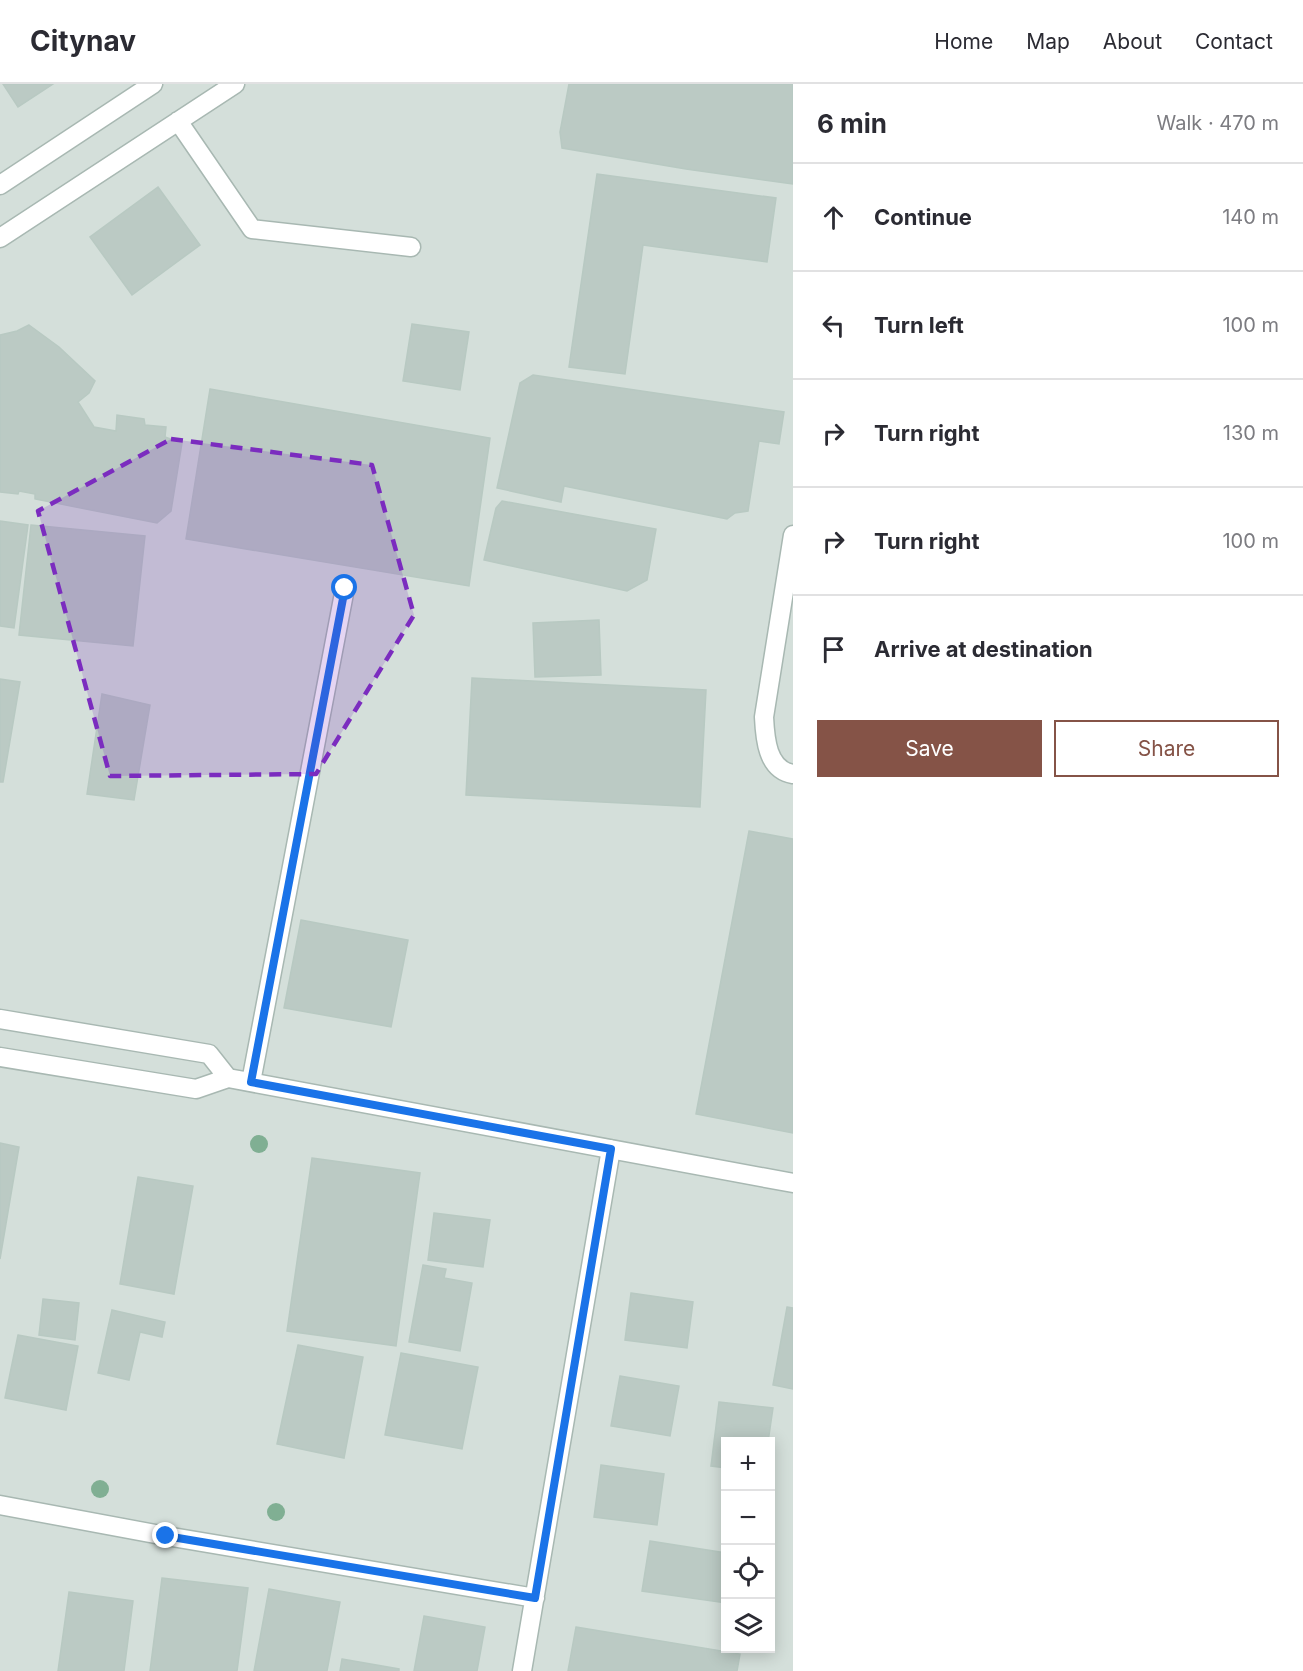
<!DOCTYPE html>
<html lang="en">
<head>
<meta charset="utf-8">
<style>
	:root { --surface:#fff; --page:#f7f7f7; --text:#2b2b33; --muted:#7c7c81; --line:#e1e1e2; --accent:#855347 }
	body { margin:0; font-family:Inter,sans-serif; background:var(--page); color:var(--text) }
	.controls { position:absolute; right:18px; bottom:18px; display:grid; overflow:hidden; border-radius:0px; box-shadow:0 3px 15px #0003 }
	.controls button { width:54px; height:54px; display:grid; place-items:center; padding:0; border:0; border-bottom:2px solid var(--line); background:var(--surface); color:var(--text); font:30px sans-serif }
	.stop { position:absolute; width:18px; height:18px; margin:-14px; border:4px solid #1a73e8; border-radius:50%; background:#fff }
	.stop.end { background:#1a73e8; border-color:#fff; box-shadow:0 2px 6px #0008 }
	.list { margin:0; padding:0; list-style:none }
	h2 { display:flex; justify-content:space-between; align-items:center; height:78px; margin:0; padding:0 24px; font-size:26px }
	h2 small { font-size:20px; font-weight:400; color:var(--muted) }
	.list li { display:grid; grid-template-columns:39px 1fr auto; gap:18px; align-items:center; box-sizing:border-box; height:108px; padding:0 24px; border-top:2px solid var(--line) }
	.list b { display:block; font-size:22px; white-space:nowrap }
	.list em { font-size:20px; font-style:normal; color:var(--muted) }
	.actions { display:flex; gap:12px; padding:18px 24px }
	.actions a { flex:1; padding:14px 0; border:2px solid var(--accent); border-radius:0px; text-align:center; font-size:21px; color:var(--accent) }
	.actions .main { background:var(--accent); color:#fff }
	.icon { flex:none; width:33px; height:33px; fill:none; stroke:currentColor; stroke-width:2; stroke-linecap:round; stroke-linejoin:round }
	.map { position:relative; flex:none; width:793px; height:1587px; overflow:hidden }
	header { display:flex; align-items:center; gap:36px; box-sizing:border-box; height:84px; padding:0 30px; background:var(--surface); border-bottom:2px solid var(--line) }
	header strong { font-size:28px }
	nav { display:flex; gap:33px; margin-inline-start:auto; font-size:21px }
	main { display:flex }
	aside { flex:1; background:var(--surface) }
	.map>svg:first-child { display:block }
	.built { fill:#d4dfda; fill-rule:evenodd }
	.building { fill:#bbcac4; stroke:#b8c9c2; stroke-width:1.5 }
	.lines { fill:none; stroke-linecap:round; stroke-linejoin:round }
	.minor-casing { stroke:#a8b8b2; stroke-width:21 }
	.minor { stroke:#fff; stroke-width:18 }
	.tree { fill:#80af93 }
	.route { stroke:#1a73e8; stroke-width:8 }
	.marked { fill:#7b2cbf; fill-opacity:0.2; stroke:#7b2cbf; stroke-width:4.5; stroke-dasharray:12 8; stroke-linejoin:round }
</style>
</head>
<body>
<header>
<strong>Citynav</strong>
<nav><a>Home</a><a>Map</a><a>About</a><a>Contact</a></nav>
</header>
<main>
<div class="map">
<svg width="793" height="1587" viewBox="0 0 793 1587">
	<rect width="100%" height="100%" fill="#e6efeb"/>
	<path class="built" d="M0,0h793v1587h-793zM726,1358h44v206h-44z"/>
	<path class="building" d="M3,0h50l-35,23z
		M569,0h224v100l-107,-15 -124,-21 -2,-16z
		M597,90l179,24 -9,64 -124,-17 -18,129 -56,-7z
		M158,103l42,58 -68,50 -42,-58z
		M412,240l57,8 -9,58 -57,-9z
		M29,241l30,22 36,34 -6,12 -11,9 16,25 22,4 1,-16 27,4 1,6 21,2 -1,10 17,6 -11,68 -14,12 -122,-24v-5l-16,-3 -1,3 -18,-2v-157l17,-4z
		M533,291l251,37 -5,32 -20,-3 -11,70 -13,2 -8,6 -163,-33 -3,16 -64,-14 23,-105z
		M210,305l280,49 -21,148 -283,-47z
		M502,417l154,28 -9,51 -20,11 -143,-31 12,-52z
		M0,437l28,4 -14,103 -14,-2z
		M31,441l114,11 -12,110 -114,-11z
		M599,536l2,55 -66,2 -2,-54z
		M472,594l234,12 -6,117 -234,-12z
		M0,595l20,3 -17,100h-3z
		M102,610l48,11 -16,95 -47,-6z
		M749,747l44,8v294l-97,-19z
		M301,836l107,20 -17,87 -107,-19z
		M0,1059l19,4 -19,112z
		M312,1074l108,15 -24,173 -109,-15z
		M138,1093l55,9 -19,108 -54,-10z
		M434,1129l56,7 -7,47 -55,-7z
		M423,1181l23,4 -2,9 28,5 -12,68 -51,-9z
		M631,1209l62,9 -6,46 -62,-8z
		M43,1215l36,4 -4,37 -36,-5z
		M787,1223l6,1v81l-20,-4z
		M112,1226l53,12 -3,15 -22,-5 -11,48 -31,-7z
		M18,1251l60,11 -12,64 -61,-12z
		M298,1261l65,12 -19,101 -67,-14z
		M401,1269l77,14 -16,82 -77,-14z
		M620,1292l59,10 -9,50 -59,-10z
		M719,1318l54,6 -5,34h-42v26l-15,-2z
		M601,1381l63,9 -7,51 -63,-8z
		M650,1457l76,12v50l-84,-12z
		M162,1494l86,10 -11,83h-87z
		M269,1505l71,13 -13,69h-73z
		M69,1508l64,9 -9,70h-66z
		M424,1532l61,11 -8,44h-63z
		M576,1543l164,27 -3,17h-169z
		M342,1575l57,10v2h-59z"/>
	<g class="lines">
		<defs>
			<path id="minor" d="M178,37l74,108 159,18
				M0,101l153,-101
				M0,154l235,-154
				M793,451l-29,182c1,21 3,53 29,57
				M0,935l209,35 19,24
				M0,973l196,32 32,-11 565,105
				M251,998l94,-494
				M0,1421l166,31 369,62
				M522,1587l89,-522"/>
		</defs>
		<use href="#minor" class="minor-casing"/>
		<use href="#minor" class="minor"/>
	</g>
	<g class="tree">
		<circle cx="259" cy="1060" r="9"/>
		<circle cx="100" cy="1405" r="9"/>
		<circle cx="276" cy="1428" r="9"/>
	</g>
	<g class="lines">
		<path class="route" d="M166,1452l369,62 76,-449 -360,-67 94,-494"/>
	</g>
	<path class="marked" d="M171,355l201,26 42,150 -98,159 -206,2 -72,-265z"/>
</svg>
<div class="controls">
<button>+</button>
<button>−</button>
<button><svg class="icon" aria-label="locate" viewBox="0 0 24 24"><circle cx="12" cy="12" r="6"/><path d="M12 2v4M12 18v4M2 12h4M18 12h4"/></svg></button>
<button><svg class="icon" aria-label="layers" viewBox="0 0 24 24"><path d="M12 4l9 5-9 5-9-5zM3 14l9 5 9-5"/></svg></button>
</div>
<div class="stop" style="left:345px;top:504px"></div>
<div class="stop end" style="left:166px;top:1452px"></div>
</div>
<aside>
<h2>6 min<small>Walk · 470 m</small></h2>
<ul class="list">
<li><svg class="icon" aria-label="ahead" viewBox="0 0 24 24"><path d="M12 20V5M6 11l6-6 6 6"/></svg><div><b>Continue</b></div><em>140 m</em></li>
<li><svg class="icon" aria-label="left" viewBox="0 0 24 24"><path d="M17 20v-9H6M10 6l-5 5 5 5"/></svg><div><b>Turn left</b></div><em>100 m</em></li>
<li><svg class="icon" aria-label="right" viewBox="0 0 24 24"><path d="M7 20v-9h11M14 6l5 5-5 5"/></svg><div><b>Turn right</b></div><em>130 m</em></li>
<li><svg class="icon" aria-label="right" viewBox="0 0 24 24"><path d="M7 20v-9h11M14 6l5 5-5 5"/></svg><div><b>Turn right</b></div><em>100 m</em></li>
<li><svg class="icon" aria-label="arrive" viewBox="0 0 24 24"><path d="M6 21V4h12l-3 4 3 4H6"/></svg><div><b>Arrive at destination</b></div></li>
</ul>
<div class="actions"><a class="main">Save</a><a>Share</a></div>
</aside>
</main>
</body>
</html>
